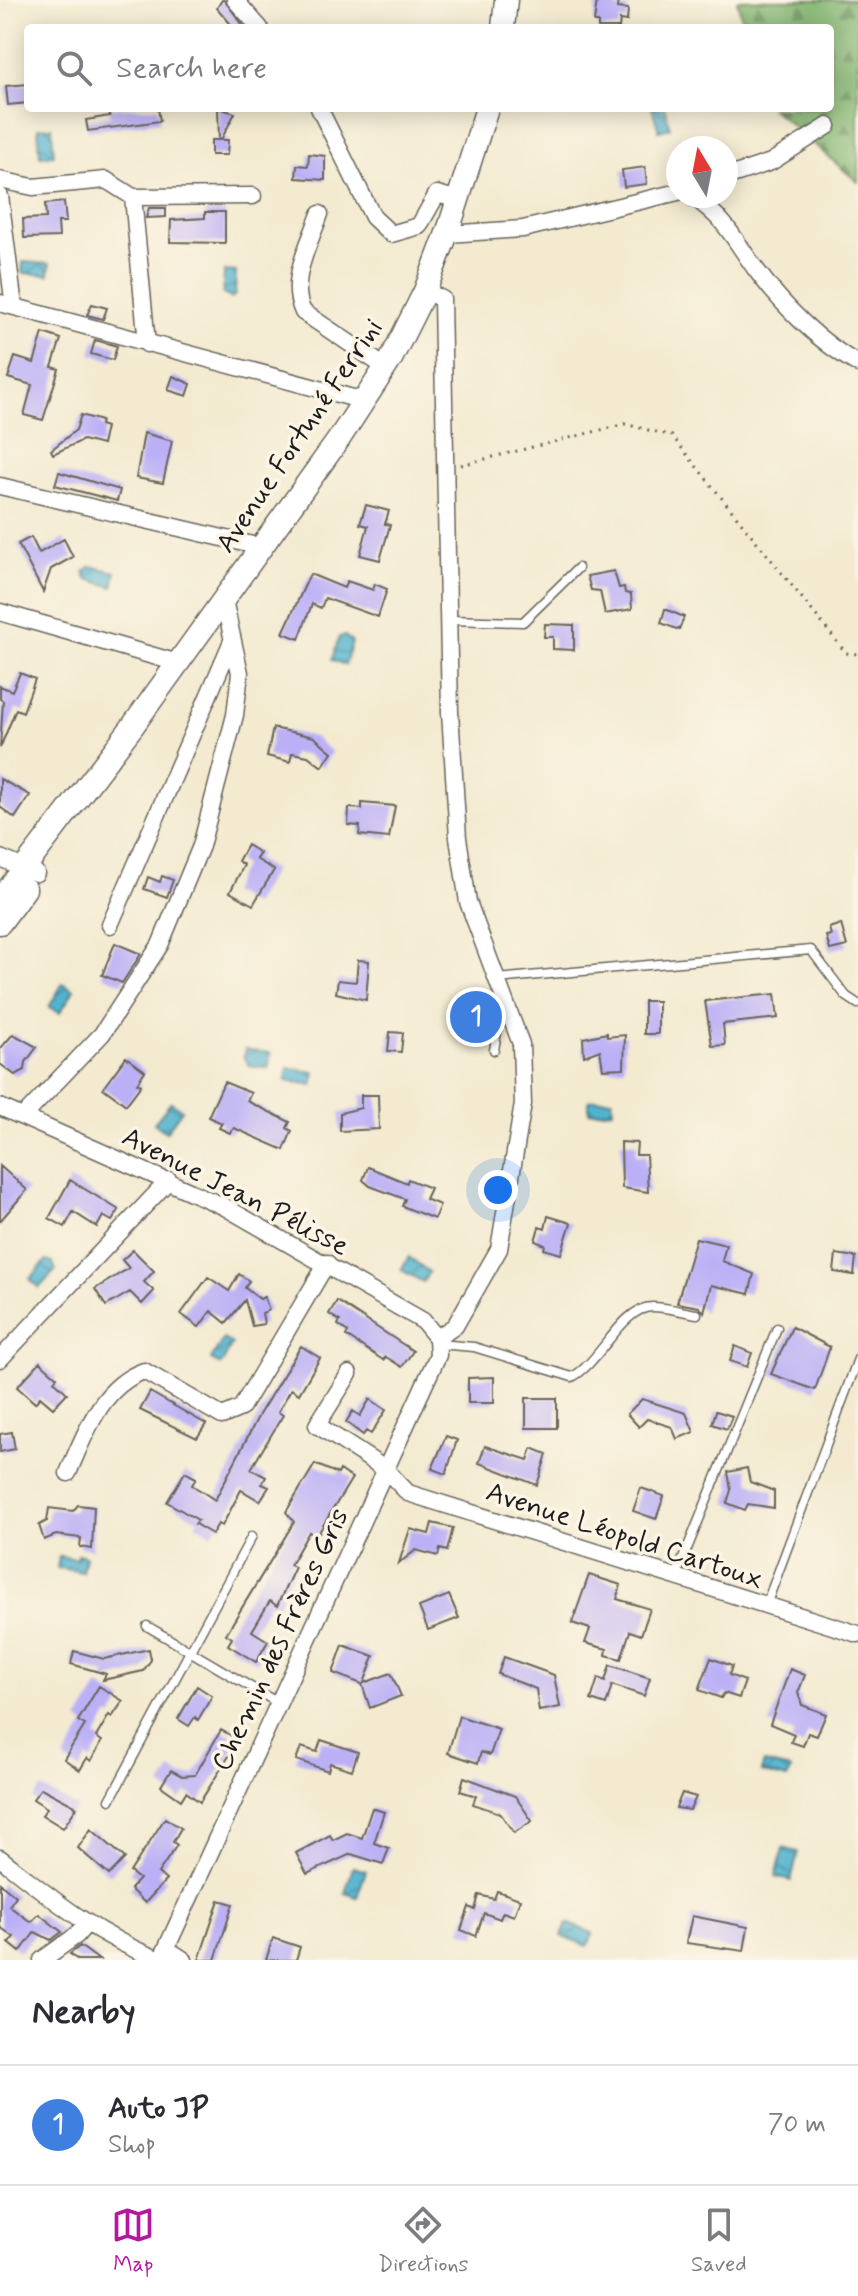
<!DOCTYPE html>
<html lang="en">
<head>
<meta charset="utf-8">
<style>
	:root { --surface:#fff; --page:#f7f7f7; --text:#2b2b33; --muted:#7c7c81; --line:#e1e1e2; --accent:#b5179e }
	body { margin:0; font-family:Mynerve,sans-serif; background:var(--page); color:var(--text) }
	.compass { position:absolute; left:666px; top:136px; width:72px; height:72px; border-radius:50%; background:var(--surface); box-shadow:0 4px 20px #0003; rotate:350deg }
	.you { position:absolute; left:498px; top:1190px; width:28px; height:28px; margin:-20px; border:6px solid #fff; border-radius:50%; background:#1a73e8; box-shadow:0 0 0 12px #1a73e833 }
	.badge { display:grid; place-items:center; width:52px; height:52px; border-radius:50%; background:var(--accent); color:#fff; font-size:26px; font-weight:700 }
	.pin { position:absolute; translate:-50% -50%; border:4px solid #fff; box-shadow:0 2px 8px #0006 }
	.list { margin:0; padding:0; list-style:none }
	h2 { display:flex; justify-content:space-between; align-items:center; height:104px; margin:0; padding:0 32px; font-size:34px }
	h2 small { font-size:26px; font-weight:400; color:var(--muted) }
	.list li { display:grid; grid-template-columns:52px 1fr auto; gap:24px; align-items:center; box-sizing:border-box; height:120px; padding:0 32px; border-top:2px solid var(--line) }
	.list b { display:block; font-size:30px; white-space:nowrap }
	.list p { margin:0; font-size:26px; white-space:nowrap; color:var(--muted) }
	.list em { font-size:26px; font-style:normal; color:var(--muted) }
	.icon { flex:none; width:44px; height:44px; fill:none; stroke:currentColor; stroke-width:2; stroke-linecap:round; stroke-linejoin:round }
	.map { position:relative; flex:none; width:858px; height:1960px; overflow:hidden }
	.search { position:absolute; background:var(--surface); box-shadow:0 4px 20px #0003; left:24px; right:24px; top:24px; height:88px; display:flex; align-items:center; gap:20px; box-sizing:border-box; padding:0 28px; border-radius:8px; color:var(--muted); font-size:30px }
	.sheet { height:224px; background:var(--surface) }
	nav { display:flex; justify-content:space-around; align-items:center; box-sizing:border-box; height:112px; border-top:2px solid var(--line); background:var(--surface); font-size:22px; color:var(--muted) }
	nav a { display:grid; justify-items:center; gap:4px }
	nav .on { color:var(--accent) }
	.map>svg:first-child { display:block }
	.forest { fill:url(#forest-firs); stroke:#506947; stroke-width:2 }
	.water { fill:url(#water-waves); stroke:#366876; stroke-width:2 }
	.building { fill:#bbb0f6 }
	.lines { fill:none; stroke-linecap:round; stroke-linejoin:round }
	.lane-casing { stroke:#67645b; stroke-width:11 }
	.street-casing { stroke:#67645b; stroke-width:19 }
	.secondary-casing { stroke:#67645b; stroke-width:25 }
	.path { stroke:#67645b; stroke-width:3; stroke-dasharray:2 6; stroke-linecap:butt }
	.lane { stroke:#fff; stroke-width:8 }
	.street { stroke:#fff; stroke-width:16 }
	.secondary { stroke:#fff; stroke-width:22 }
	.labels { text-anchor:middle; stroke-width:7; stroke-linejoin:round; paint-order:stroke }
	.street-label { font-size:28px; fill:#1c1c1c; stroke:#fcf5e5 }
</style>
</head>
<body>
<div class="map">
<svg width="858" height="1960" viewBox="0 0 858 1960">
	<defs>
		<pattern id="forest-firs" width="22" height="20" patternUnits="userSpaceOnUse" patternTransform="scale(2)"><rect width="22" height="20" fill="#84b672"/><path d="M5 1l3.5 6h-7zM16 11l3.5 6h-7z" fill="#6b935d"/></pattern>
		<pattern id="water-waves" width="16" height="10" patternUnits="userSpaceOnUse" patternTransform="scale(2)"><rect width="16" height="10" fill="#51b3cf"/><path d="M0 5q4-4 8 0t8 0" fill="none" stroke="#4291a7"/></pattern>
	</defs>
	<rect width="100%" height="100%" fill="#fcf5e5"/>
	<filter id="ink" filterUnits="userSpaceOnUse"><feTurbulence type="fractalNoise" baseFrequency=".0125" numOctaves="2"/><feDisplacementMap in="SourceGraphic" scale="16" xChannelSelector="R" yChannelSelector="G"/><feConvolveMatrix kernelMatrix="1 2 1 2 8 2 1 2 1" color-interpolation-filters="sRGB"/></filter>
	<filter id="wash" filterUnits="userSpaceOnUse"><feTurbulence type="fractalNoise" baseFrequency=".006" numOctaves="4" result="noise"/><feDisplacementMap in="SourceGraphic" scale="32" xChannelSelector="R" yChannelSelector="G"/><feGaussianBlur stdDeviation="1.8" result="paint"/><feColorMatrix in="noise" values="0 0 0 0 0 0 0 0 0 0 0 0 0 0 0 0 0 1.4 0 .05"/><feComposite in="paint" operator="in"/></filter>
	<g filter="url(#wash)">
		<rect width="100%" height="100%" fill="#f3ead0"/>
		<path class="forest" d="M737,0h121v182l-87,-74h59v-80h-86z"/>
		<path class="water" d="M652,108h13l5,20 -11,3z
			M52,127l2,28 -14,1 -2,-28z
			M23,262l27,2 -1,11 -27,-2z
			M224,271l12,1 -1,23 -4,3 -8,-4z
			M91,566l25,6 -3,15 -26,-8 -3,-7z
			M345,636l7,6 -7,23 -13,-5 7,-23z
			M63,983l11,7 -14,23 -11,-6z
			M245,1049l26,4 -3,15 -19,-3 -5,-7z
			M288,1068l27,4 -2,13 -27,-4z
			M612,1099l1,11 -24,2v-12z
			M171,1102l11,8 -16,22 -12,-9z
			M409,1257l20,15 -6,10 -22,-12z
			M46,1261l7,2 3,7 -17,18 -9,-9z
			M223,1339l9,5 -11,21 -10,-5z
			M78,1554l7,2 -3,16 -25,-4 2,-12 18,3z
			M764,1763l27,6 -4,10 -26,-7z
			M783,1848l15,4 -7,29 -15,-4z
			M353,1867l13,4 -9,26 -12,-4z
			M567,1923l26,10 -5,13 -26,-10z"/>
		<g id="blocks">
			<path class="building" d="M222,0h2l21,28h-11l-17,-20z
				M597,0h21l-1,8 11,1 -1,12 -7,-1 -1,8h-21v-6h-4z
				M28,84v19l-20,2 -2,-19z
				M109,108h49l2,13 -72,10 -2,-11 24,-4z
				M218,108l17,5 -14,27h7l-1,15h-16v-15h8z
				M309,154l16,2v24l-29,-2 1,-13 11,1z
				M645,167l2,17 -23,3 -2,-17z
				M64,202l2,20h-8l1,15 -35,1 -1,-19 23,-1 -1,-14z
				M149,208h17v9l-20,1z
				M205,212h20v31l-55,-1 1,-22 34,-2z
				M92,304l15,4 -4,11 -16,-4z
				M43,333l18,6 -9,28 7,2 -16,51 -19,-5 8,-30 -24,-7 7,-21 19,6z
				M95,340l22,6 -4,14 -22,-6z
				M173,376l18,8 -4,12 -19,-6z
				M81,415l20,6 -1,4 6,2 -4,18 -19,-5 -30,14 -2,-4 25,-20z
				M144,433l28,8 -9,42 -27,-5z
				M59,472l61,18 -3,11 -62,-16z
				M366,505l23,6 -4,13 5,1 -10,35 -20,-5 8,-29 -8,-2z
				M31,537l8,16 25,-14 9,18 -22,12 -8,23 -25,-48z
				M614,571l5,17 5,-1 1,6 6,1 1,15 -27,5 -5,-23 -9,-1 -4,-14z
				M310,574l34,14 3,-7 26,9 2,-6 12,5 -9,28 -53,-19 -4,10 -9,-4 -13,35 -16,-6z
				M665,609l19,8 -5,13 -18,-7z
				M545,624l29,1v25l-21,-1v-12h-9z
				M20,673l15,6 -12,33 -7,-3 -16,39 3,-47 -3,-2v-13l12,5z
				M273,728l41,9 18,15 -10,15 -14,-11 -16,-3 -2,9 -23,-6z
				M0,779l30,16 -15,23 -15,-11z
				M362,803l33,3 -6,32 -30,-3 1,-9 -12,-1 1,-17 13,1z
				M247,845l13,8 -4,6 18,11 -21,35 -23,-13 14,-27 -6,-4z
				M162,876l11,4 -6,17 -23,-8 4,-12 12,5z
				M841,924l6,22 -17,4 -4,-14 5,-1 -2,-7z
				M115,943l26,11 -19,29 -20,-8z
				M358,960l11,1 -3,39 -30,-7 2,-13 18,2z
				M775,994l3,24 -55,6 2,21 -13,1 -7,-45z
				M464,1000h25v35h-25z
				M644,1001h14v33h-14z
				M390,1032l13,1 -2,19 -13,-1z
				M607,1033v4l18,-2 -1,33 -21,1 -3,-19 -16,6 -1,-18z
				M13,1034l24,13 -11,15 -1,8 -10,5 -15,-11v-15z
				M126,1057l19,14 -8,12 4,2 -15,20 -23,-17z
				M224,1082l27,11 -4,8 43,21 -3,6 5,3 -8,19 -50,-22 -4,5 -11,-5 3,-5 -14,-6z
				M361,1095h17l1,34 -39,2v-18l21,-5z
				M621,1142l16,1 -1,12h10l2,37 -26,-4z
				M0,1166l27,24 -27,31z
				M368,1167l39,16 1,-4 22,9 -5,11 15,6 -6,14 -32,-13 3,-7 -35,-13 -7,-6z
				M70,1180l49,30 -7,11 -9,-5 -6,11 -24,-15 -8,15 -16,-9z
				M548,1216l23,7 -10,31 -17,-5 1,-4 -10,-4 4,-14 6,2z
				M696,1238l30,7 -4,16 32,13 -5,20 -38,-9 -7,27 -5,-5 -22,-4z
				M133,1250l21,21 -10,11 10,9 -12,13 -12,-12 -24,14 -11,-17 34,-21 -7,-8z
				M836,1254l20,3 -2,18 -20,-3z
				M239,1274l10,7 -4,7 15,11 4,-2 5,13 -7,3 2,11 -12,2 -7,-26 -19,23 -15,-12 -12,16 -18,-13 27,-37 21,14z
				M337,1301l76,50 -11,16 -16,-10 -3,3 -37,-24 2,-4 -10,-7 2,-4 -11,-7z
				M792,1327l38,20 -15,43 -44,-16z
				M301,1346l19,12 -21,36 -8,-5 -13,23 5,3 -32,54 15,8 -4,7 7,3 -9,14 -19,-11 -19,36 -4,-2 -6,10 -17,-10 3,-4 -31,-18 18,-30 11,6 -4,7 23,15 45,-87z
				M735,1346l17,7 -5,14 -17,-6z
				M40,1362l17,15 -3,4 13,12 -14,15 -13,-11 -5,6 -18,-16z
				M494,1377v26h-26v-25z
				M150,1392l56,32 -9,14 -57,-28z
				M526,1398h31v30h-31z
				M370,1399l16,11 -15,24 -5,-3 -3,4 -17,-13 7,-11 7,5z
				M642,1399l44,14 8,19 -17,7 -5,-12 -25,-8 -8,8 -12,-13z
				M716,1411l16,5 -5,13 -15,-5z
				M12,1432l3,17 -15,3v-18z
				M446,1436l11,4 -11,34 -14,-5z
				M485,1446l43,14 4,-12 15,6 -10,31 -58,-22z
				M315,1464l23,10 2,-4 12,8 -36,59 -7,-5 -19,33 5,2 -18,39 -7,-5 -18,30 16,10 -12,21 -28,-17 4,-7 -6,-4 68,-112 -8,-10z
				M747,1468l3,14 24,9v17l-26,-4 -3,6 -18,-7 4,-13 -3,-18z
				M641,1488l23,8 -8,23 -23,-8z
				M78,1505l16,2 -2,42 -12,-2 1,-9 -25,-3 -12,5 -5,-15 8,-4 2,-13 24,3z
				M432,1523l21,5 -6,23 -7,-2 -2,7 -22,-6 -17,13 11,-34 19,5z
				M589,1575l32,10 -4,14 33,10 -9,26 -11,-4 -9,28 -15,-4 1,-6 -22,-6 5,-14 -18,-6z
				M449,1595l10,23 -31,12 -9,-23z
				M343,1645l31,11 -10,27 27,-10 10,23 -31,12 -8,-24 -29,-11z
				M149,1649l2,11 -8,11 -40,9 3,-6 -35,-10 3,-13 30,8z
				M504,1657l50,18 6,32 -21,4 -3,-22 -38,-15z
				M711,1658l21,8 -3,9 16,6 -6,17 -15,-5 -3,5 -22,-8z
				M610,1665l40,13 -6,18 -32,-11 -6,20 -15,-5 7,-22 7,3z
				M790,1669l15,6 -7,18 4,12 24,9 -9,22 -9,-3 -5,13 -12,-4 3,-8 -24,-10z
				M99,1686l24,15 -11,16 -3,-2 -13,22 6,4 -11,20 -4,-3 -7,12 -16,-11 21,-34 -7,-4z
				M197,1686l15,10 -14,24 -3,-3 -6,9 -11,-7z
				M459,1716l40,13 -9,26 -9,-3 -3,11 -30,-10z
				M221,1730l18,10 -39,62 -14,-10 -5,8 -20,-14 10,-16 11,6 13,-1z
				M321,1740l37,12 -6,18 -22,-7 -2,8 -32,-11 5,-13 16,5z
				M464,1777l51,19 17,25 -18,12 -14,-20 -27,-9 3,-8 -16,-5z
				M41,1788l36,19 -14,21 -21,-13 5,-7 -14,-9z
				M682,1793l14,4 -6,13 -14,-2z
				M372,1808l12,4 -10,31 15,5 -6,16 -32,-10 -44,20 -11,-21 34,-18 3,5 14,-7 15,5z
				M165,1818l16,10 -8,14 4,3 -19,28 8,7 -21,23 -15,-14 9,-10 -9,-7z
				M91,1829l34,29 -16,17 -31,-27z
				M0,1883l16,13 -7,10 22,16 8,-8 23,18 -11,8 -16,-8 -15,20 -11,-9 5,-6 -14,-10z
				M497,1891l23,8 -6,17 -11,-4 -3,7 -16,-6 -8,23 -15,-6 8,-23 6,3 4,-15 15,4z
				M219,1900l14,4 -18,56h-16z
				M692,1916l56,11 -4,24 -58,-8z
				M273,1938l27,9 -4,13h-30z
				M80,1946l19,14h-21l-8,-6z"/>
		</g>
	</g>
	<g filter="url(#ink)">
		<use href="#blocks" fill-opacity="0" stroke="#67645b" stroke-width="2"/>
		<g class="lines">
			<defs>
				<path id="lane" d="M449,620l74,2 55,-54
					M497,979l314,-29 35,46 12,8
					M494,1050l8,-48
					M438,1344l36,3 98,30c28,-14 50,-70 80,-70 15,0 31,5 45,7
					M676,1576l101,-248
					M766,1605l92,-246
					M147,1626l131,77
					M110,1800l142,-264"/>
				<path id="street" d="M235,0l25,28
					M319,108l54,109 18,17 28,-8 18,-32 22,6
					M726,177l45,-15 57,-36
					M0,180l33,7 73,-7 27,17 120,-1
					M0,196l14,111
					M692,196c37,26 40,41 65,75 26,35 63,72 101,93
					M133,197l14,147
					M320,214c-11,31 -32,67 -17,98l82,55
					M447,234l76,-5 155,-37
					M425,291l17,8 8,413 8,126 10,64 53,142 2,60 -24,145 -44,77 -18,12
					M0,303l364,98
					M0,486l261,61
					M0,612l178,51
					M0,858l36,15
					M110,925l122,-284
					M0,1107l225,100 198,114 14,17
					M23,1117l79,-83 58,-89 41,-99 34,-131 5,-42 -16,-73
					M0,1359l169,-179
					M349,1374l-32,51 68,44 23,24 450,141
					M68,1473c17,-39 33,-87 76,-102l78,45 19,-8 86,-145
					M0,1858c55,43 93,75 159,102
					M167,1949l17,11
					M42,1960l35,-25 9,-11
					M161,1960l277,-605 -1,-17"/>
				<path id="secondary" d="M503,28l3,-28
					M0,900l132,-173 207,-288 52,-80 34,-68 24,-63 38,-120
					M0,923l25,-34"/>
			</defs>
			<use href="#lane" class="lane-casing"/>
			<use href="#street" class="street-casing"/>
			<use href="#secondary" class="secondary-casing"/>
			<path class="path" d="M461,465l164,-41 47,12 174,217 12,1"/>
			<use href="#lane" class="lane"/>
			<use href="#street" class="street"/>
			<use href="#secondary" class="secondary"/>
		</g>
	</g>
	<g class="labels">
		<g class="street-label">
			<text transform="translate(298 435) rotate(-56)" y="10">Avenue Fortuné Ferrini</text>
			<text transform="translate(236 1190) rotate(27)" y="10">Avenue Jean Pélisse</text>
			<text transform="translate(625 1534) rotate(18)" y="10">Avenue Léopold Cartoux</text>
			<text transform="translate(279 1639) rotate(-65)" y="10">Chemin des Frères Gris</text>
		</g>
	</g>
</svg>
<svg class="compass" viewBox="-18 -18 36 36"><path d="M0-13l5 13h-10z" fill="#e53935"/><path d="M0 13l5-13h-10z" fill="#7c7c81"/></svg>
<div class="you"></div>
<div class="pin badge" style="left:476px;top:1017px;background:#3f7fe0">1</div>
<div class="search"><svg class="icon" aria-label="search" viewBox="0 0 24 24"><circle cx="10" cy="10" r="6"/><path d="M15 15l6 6"/></svg>Search here</div>
</div>
<section class="sheet">
<h2>Nearby<small></small></h2>
<ul class="list">
<li><span class="badge" style="background:#3f7fe0">1</span><div><b>Auto JP</b><p>Shop</p></div><em>70 m</em></li>
</ul>
</section>
<nav>
<a class="on"><svg class="icon" aria-label="map" viewBox="0 0 24 24"><path d="M3 6l6-2 6 2 6-2v14l-6 2-6-2-6 2zM9 4v14M15 6v14"/></svg>Map</a>
<a><svg class="icon" aria-label="directions" viewBox="0 0 24 24"><path d="M12 3l9 9-9 9-9-9zM9 14v-3h6M13 9l2 2-2 2"/></svg>Directions</a>
<a><svg class="icon" aria-label="saved" viewBox="0 0 24 24"><path d="M7 4h10v16l-5-4-5 4z"/></svg>Saved</a>
</nav>
</body>
</html>
